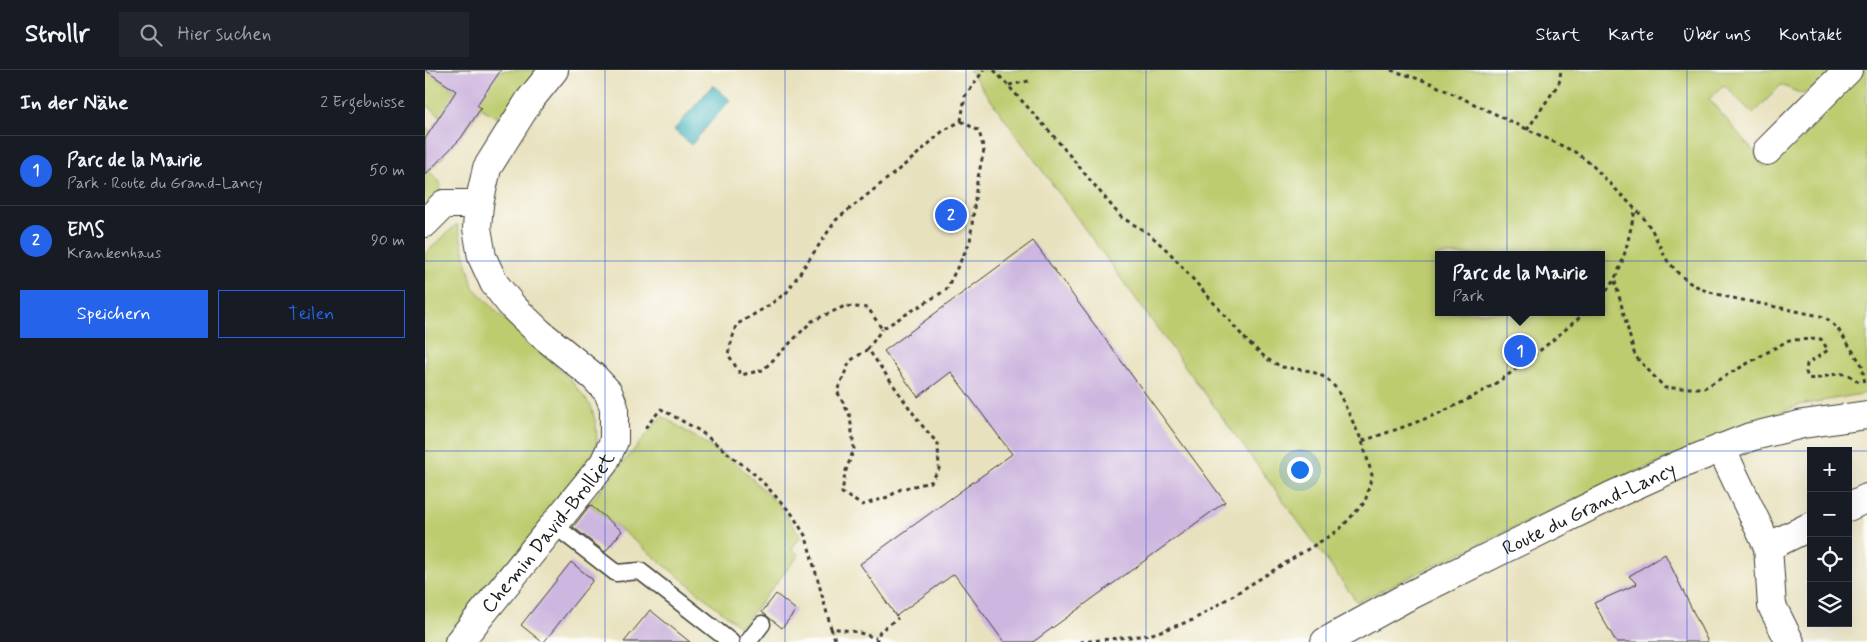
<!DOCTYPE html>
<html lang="de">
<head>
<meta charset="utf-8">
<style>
	:root { --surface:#171b24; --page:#20242c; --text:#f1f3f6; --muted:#9ea1a6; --line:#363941; --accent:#2563eb }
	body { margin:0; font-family:Mynerve,sans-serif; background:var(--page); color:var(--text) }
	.controls { position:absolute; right:15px; bottom:15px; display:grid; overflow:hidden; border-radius:0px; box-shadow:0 5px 20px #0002 }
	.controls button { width:45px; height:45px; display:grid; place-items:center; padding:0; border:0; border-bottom:1px solid var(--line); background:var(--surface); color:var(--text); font:25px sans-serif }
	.you { position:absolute; left:874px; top:399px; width:18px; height:18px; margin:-12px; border:4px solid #fff; border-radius:50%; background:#1a73e8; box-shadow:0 0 0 8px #1a73e833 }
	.badge { display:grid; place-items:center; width:32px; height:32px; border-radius:50%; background:var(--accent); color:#fff; font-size:16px; font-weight:700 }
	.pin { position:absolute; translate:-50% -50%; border:2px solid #fff; box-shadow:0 1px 5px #0006 }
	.popup { position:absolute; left:1010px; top:181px; width:170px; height:65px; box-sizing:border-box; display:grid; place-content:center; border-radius:0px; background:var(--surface); filter:drop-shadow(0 1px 4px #0005); font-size:16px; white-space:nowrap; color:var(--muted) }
	.popup b { font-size:19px; color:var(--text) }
	.popup::after { content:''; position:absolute; left:50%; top:100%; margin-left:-10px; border:10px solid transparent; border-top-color:var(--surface) }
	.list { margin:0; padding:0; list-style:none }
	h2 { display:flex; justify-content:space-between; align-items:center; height:65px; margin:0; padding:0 20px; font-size:21px }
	h2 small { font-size:16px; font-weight:400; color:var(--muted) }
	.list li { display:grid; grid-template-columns:32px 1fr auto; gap:15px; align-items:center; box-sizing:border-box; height:70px; padding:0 20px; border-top:1px solid var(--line) }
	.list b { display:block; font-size:19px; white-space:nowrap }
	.list p { margin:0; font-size:16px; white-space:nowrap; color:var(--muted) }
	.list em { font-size:16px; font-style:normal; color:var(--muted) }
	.actions { display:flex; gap:10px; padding:15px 20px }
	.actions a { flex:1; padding:11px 0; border:1px solid var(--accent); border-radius:0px; text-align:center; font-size:18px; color:var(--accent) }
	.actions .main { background:var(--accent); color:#fff }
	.icon { flex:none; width:28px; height:28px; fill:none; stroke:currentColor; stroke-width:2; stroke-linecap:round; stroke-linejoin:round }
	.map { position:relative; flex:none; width:1442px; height:572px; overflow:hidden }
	header { display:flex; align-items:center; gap:30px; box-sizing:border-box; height:70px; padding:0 25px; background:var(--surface); border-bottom:1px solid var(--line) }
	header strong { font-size:24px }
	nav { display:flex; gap:28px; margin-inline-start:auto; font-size:18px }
	.search { width:350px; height:45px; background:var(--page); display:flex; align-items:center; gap:12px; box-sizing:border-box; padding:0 18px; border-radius:0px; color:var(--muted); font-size:19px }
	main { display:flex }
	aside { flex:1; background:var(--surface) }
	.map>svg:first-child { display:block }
	.green { fill:#becc6f; stroke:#6d7446; fill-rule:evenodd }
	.water { fill:#46b5bf; stroke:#31686e }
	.building { fill:#cdb6df }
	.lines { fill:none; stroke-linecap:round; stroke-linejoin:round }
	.service-casing { stroke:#3b3a34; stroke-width:19 }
	.minor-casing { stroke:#3b3a34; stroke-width:30 }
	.tertiary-casing { stroke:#3b3a34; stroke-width:30 }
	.path { stroke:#3b3a34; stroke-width:3; stroke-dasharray:4 4; stroke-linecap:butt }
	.service { stroke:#fff; stroke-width:16 }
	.minor { stroke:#fff; stroke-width:28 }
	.tertiary { stroke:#fff; stroke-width:28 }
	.grid { fill:none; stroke:#1d4ed8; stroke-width:1; stroke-opacity:0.55 }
	.labels { text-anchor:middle; stroke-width:4; stroke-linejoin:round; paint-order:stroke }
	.street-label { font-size:20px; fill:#1c1c1c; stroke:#fdfcf7 }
</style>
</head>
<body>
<header>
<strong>Strollr</strong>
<div class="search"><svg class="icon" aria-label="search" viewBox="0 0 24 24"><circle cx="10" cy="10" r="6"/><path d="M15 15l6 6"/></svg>Hier suchen</div>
<nav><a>Start</a><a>Karte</a><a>Über uns</a><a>Kontakt</a></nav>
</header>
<main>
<aside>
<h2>In der Nähe<small>2 Ergebnisse</small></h2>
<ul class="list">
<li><span class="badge">1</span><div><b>Parc de la Mairie</b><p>Park · Route du Grand-Lancy</p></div><em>50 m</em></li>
<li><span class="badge">2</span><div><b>EMS</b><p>Krankenhaus</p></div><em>90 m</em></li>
</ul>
<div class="actions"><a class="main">Speichern</a><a>Teilen</a></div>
</aside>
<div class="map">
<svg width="1442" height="572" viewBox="0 0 1442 572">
	<rect width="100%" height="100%" fill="#fdfcf7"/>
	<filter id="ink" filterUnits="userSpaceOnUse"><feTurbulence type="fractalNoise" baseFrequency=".02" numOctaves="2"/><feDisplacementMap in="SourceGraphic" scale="10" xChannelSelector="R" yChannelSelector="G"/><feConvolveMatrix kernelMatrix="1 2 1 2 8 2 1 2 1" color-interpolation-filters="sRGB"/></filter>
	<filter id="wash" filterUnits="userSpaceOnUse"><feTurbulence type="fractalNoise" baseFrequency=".0096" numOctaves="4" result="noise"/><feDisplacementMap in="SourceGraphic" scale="20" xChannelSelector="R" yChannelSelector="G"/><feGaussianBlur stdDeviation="1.12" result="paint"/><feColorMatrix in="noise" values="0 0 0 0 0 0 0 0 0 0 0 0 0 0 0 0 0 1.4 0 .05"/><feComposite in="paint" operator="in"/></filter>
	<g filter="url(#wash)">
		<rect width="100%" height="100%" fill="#e8e1be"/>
		<path class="green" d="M0,0l49,33 27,-33h35l-31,45 -9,2 -15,-9 -16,24 -6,1 -34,-30z
			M544,0h866l-11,17 -22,7 -21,-9 -28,29 -29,-29 -15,14 46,54 9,14 99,-97h4v323l-68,12 -192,79 -250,118zM1014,185h162v57h-162z
			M0,57l21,18 -2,11 -15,15 11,11 1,9 -16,16z
			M32,154l16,63 25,26 72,66 21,27 5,18 1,23 -31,52 -117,143h-24v-390l1,1z
			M237,346l74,47 43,42 22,32 -10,12 8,6 -58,72 -152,-123z"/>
		<path class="water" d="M288,15l17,15 -39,45 -17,-15z"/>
		<g id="blocks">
			<path class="building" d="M0,0h76l-24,35 4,3 -20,30 -36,37v-36l31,-48z
				M608,171l192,261 -192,140h-29l-50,-68 -58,42 -36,-52 152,-110 -61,-82 -33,25 -34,-46z
				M165,435l32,26 -17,21 -32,-25z
				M1240,484l43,88h-92l-22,-39 43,-19 -8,-8z
				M146,492l22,18 -49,62h-2l-21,-17z
				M351,524l20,16 -14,18 -20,-16z
				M225,540l40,32h-66z"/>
		</g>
	</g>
	<g filter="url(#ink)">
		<use href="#blocks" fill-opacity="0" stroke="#3b3a34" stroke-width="1"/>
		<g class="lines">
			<defs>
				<path id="service" d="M129,455l62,48 24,-2 91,71
					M323,572l14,-18"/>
				<g id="minor">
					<path d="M1342,81l81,-81"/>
					<path d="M0,153l19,-19h35"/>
					<path d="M1296,378l47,99 4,59 18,36"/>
					<path d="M1423,437l19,-9"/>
					<path d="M1343,477l43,-21"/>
					<path id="s1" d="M34,572l145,-179 10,-22v-34l-6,-15 -14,-15 -54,-44 -27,-26 -19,-24 -12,-26 -5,-29 2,-24 8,-36 42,-67 25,-31"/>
				</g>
				<g id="tertiary">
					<path id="s2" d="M900,572l78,-43 208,-103 68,-31 71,-28 53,-13 64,-9"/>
				</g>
			</defs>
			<use href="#service" class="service-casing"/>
			<use href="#minor" class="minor-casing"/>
			<use href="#tertiary" class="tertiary-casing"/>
			<path class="path" d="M569,0l57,63 70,84 27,16 22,20 78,89 19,17 15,8 29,4 15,7 11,11 25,52c49,-16 98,-33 140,-62 29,-20 57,-44 84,-67
				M966,0l37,12 147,70 16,12 52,53 9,13 14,29 13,15 11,9 16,8 22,6 97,20 13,12 24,36 3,19
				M584,15l20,-4
				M536,51l18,10 5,19 -7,32 -7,60 -24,48 -64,39 -14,-21 -23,-2 -33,15 -49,49 -22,5 -13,-21 8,-29 32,-19 19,-14 49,-72 77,-62 30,-27z
				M536,51l4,-25 19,-26
				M1102,60l32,-47 2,-13
				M1190,211l20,75 30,32h39l85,-48 32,-1 7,11 -21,14 -1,8 2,6c15,3 30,-10 44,-1 3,2 7,5 9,7
				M1176,227c23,-23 26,-56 34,-86
				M443,279l-18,12 -13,30 13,25 4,33 -9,24 -3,20 20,12 26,-8 13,-8 30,-7 8,-13 -1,-25 -18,-21 -52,-74 14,-20
				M220,358l16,-19 39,22 58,46 34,37 14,23 25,91 26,4 19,6
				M406,558l5,14
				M451,572l4,-11 18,-13
				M655,572l69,-7 44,-15 146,-90 26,-28 7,-27 -10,-34"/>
			<use href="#service" class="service"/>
			<use href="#minor" class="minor"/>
			<use href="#tertiary" class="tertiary"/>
		</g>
	</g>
	<path class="grid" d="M180,0v572M360,0v572M541,0v572M721,0v572M901,0v572M1082,0v572M1262,0v572M0,191h1442M0,381h1386M1423,381h19"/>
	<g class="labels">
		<g class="street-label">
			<text dy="7" stroke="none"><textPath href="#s2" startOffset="296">Route du Grand-Lancy</textPath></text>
			<text dy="7" stroke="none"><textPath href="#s1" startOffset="141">Chemin David-Brolliet</textPath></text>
		</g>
	</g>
</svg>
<div class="controls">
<button>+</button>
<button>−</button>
<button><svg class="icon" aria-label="locate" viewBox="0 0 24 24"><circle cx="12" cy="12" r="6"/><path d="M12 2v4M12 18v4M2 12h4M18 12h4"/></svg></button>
<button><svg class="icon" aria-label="layers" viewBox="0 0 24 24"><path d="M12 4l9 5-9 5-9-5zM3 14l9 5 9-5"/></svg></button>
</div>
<div class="you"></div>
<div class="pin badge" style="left:1095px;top:281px">1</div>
<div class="popup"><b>Parc de la Mairie</b>Park</div>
<div class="pin badge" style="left:526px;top:145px">2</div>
</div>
</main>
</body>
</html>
